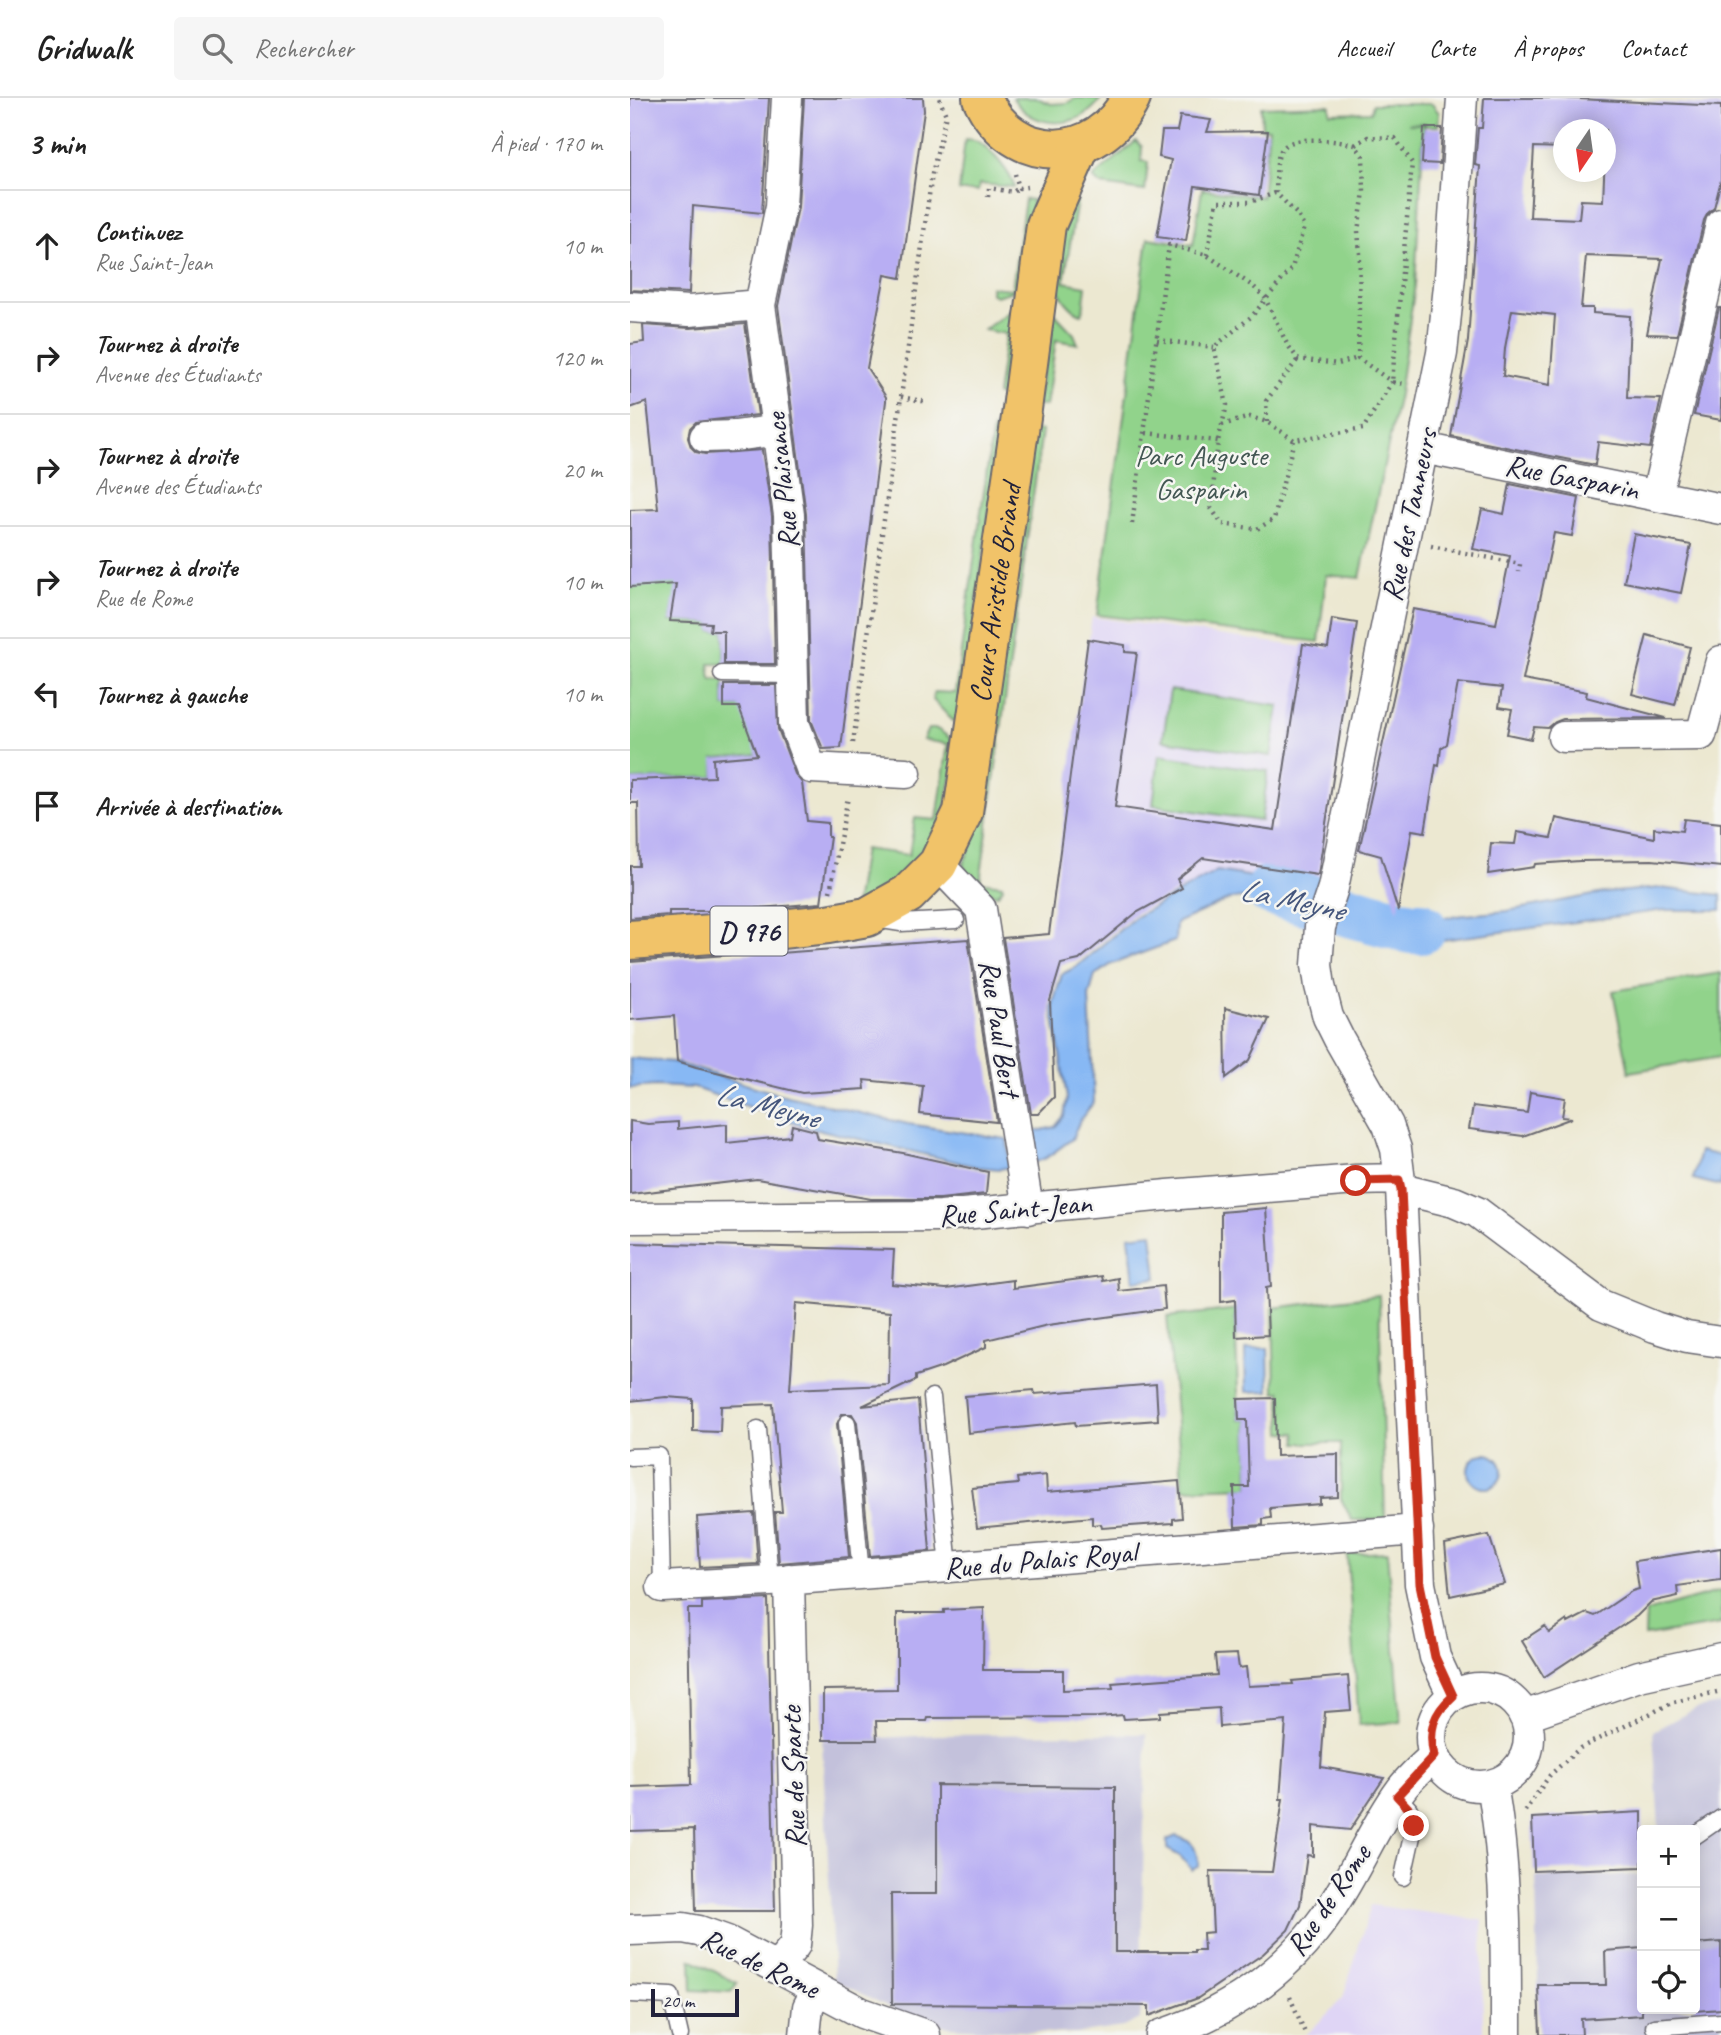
<!DOCTYPE html>
<html lang="fr">
<head>
<meta charset="utf-8">
<style>
	:root { --surface:#fff; --page:#f6f6f6; --text:#222; --muted:#767676; --line:#e0e0e0 }
	body { margin:0; font-family:Caveat,sans-serif; background:var(--page); color:var(--text) }
	.controls { position:absolute; right:21px; bottom:21px; display:grid; overflow:hidden; border-radius:7px; box-shadow:0 4px 18px #0003 }
	.controls button { width:63px; height:63px; display:grid; place-items:center; padding:0; border:0; border-bottom:2px solid var(--line); background:var(--surface); color:var(--text); font:35px sans-serif }
	.compass { position:absolute; left:923px; top:21px; width:63px; height:63px; border-radius:50%; background:var(--surface); box-shadow:0 4px 18px #0003; rotate:193deg }
	.scale { position:absolute; left:21px; bottom:18px; width:88px; box-sizing:border-box; padding-left:7px; border:4px solid #22223b; border-top:0; font-size:19px; line-height:24px; white-space:nowrap; color:#22223b; -webkit-text-stroke:5px #f6f6f2; paint-order:stroke }
	.stop { position:absolute; width:21px; height:21px; margin:-16px; border:5px solid #c8321e; border-radius:50%; background:#fff }
	.stop.end { background:#c8321e; border-color:#fff; box-shadow:0 2px 7px #0008 }
	.list { margin:0; padding:0; list-style:none }
	h2 { display:flex; justify-content:space-between; align-items:center; height:91px; margin:0; padding:0 28px; font-size:30px }
	h2 small { font-size:23px; font-weight:400; color:var(--muted) }
	.list li { display:grid; grid-template-columns:46px 1fr auto; gap:21px; align-items:center; box-sizing:border-box; height:112px; padding:0 28px; border-top:2px solid var(--line) }
	.list b { display:block; font-size:26px; white-space:nowrap }
	.list p { margin:0; font-size:23px; white-space:nowrap; color:var(--muted) }
	.list em { font-size:23px; font-style:normal; color:var(--muted) }
	.icon { flex:none; width:38px; height:38px; fill:none; stroke:currentColor; stroke-width:2; stroke-linecap:round; stroke-linejoin:round }
	.map { position:relative; flex:none; width:1091px; height:1937px; overflow:hidden }
	header { display:flex; align-items:center; gap:42px; box-sizing:border-box; height:98px; padding:0 35px; background:var(--surface); border-bottom:2px solid var(--line) }
	header strong { font-size:33px }
	nav { display:flex; gap:38px; margin-inline-start:auto; font-size:24px }
	.search { width:490px; height:63px; background:var(--page); display:flex; align-items:center; gap:18px; box-sizing:border-box; padding:0 24px; border-radius:7px; color:var(--muted); font-size:26px }
	main { display:flex }
	aside { flex:1; background:var(--surface) }
	.map>svg:first-child { display:block }
	.built { fill:#dfd5f5 }
	.industrial { fill:#c3c1db }
	.green { fill:#91d38b; stroke:#5a7a63; stroke-width:2 }
	.water { fill:#87b8f4; stroke:#546d98; stroke-width:2 }
	.lines { fill:none; stroke-linecap:round; stroke-linejoin:round }
	.river { stroke:#87b8f4; stroke-width:52 }
	.building { fill:#b8aef3; fill-rule:evenodd }
	.lane-casing { stroke:#696770; stroke-width:19 }
	.street-casing { stroke:#696770; stroke-width:33 }
	.primary-casing { stroke:#696770; stroke-width:42 }
	.path { stroke:#696770; stroke-width:4.5; stroke-dasharray:2 5; stroke-linecap:butt }
	.lane { stroke:#fff; stroke-width:16 }
	.street { stroke:#fff; stroke-width:30 }
	.primary { stroke:#f1c369; stroke-width:38 }
	.route { stroke:#c8321e; stroke-width:9 }
	.labels { text-anchor:middle; stroke-width:5; stroke-linejoin:round; paint-order:stroke }
	.shield { fill:#f6f6f2; stroke:#626272; stroke-width:2 }
	.shield-label { font-size:28px; font-weight:bold; fill:#22223b }
	.park-label { font-size:30px; fill:#435753; stroke:#f6f6f2 }
	.street-label { font-size:30px; fill:#22223b; stroke:#f6f6f2 }
	.water-label { font-size:32px; font-style:italic; fill:#45567c; stroke:#f6f6f2 }
</style>
</head>
<body>
<header>
<strong>Gridwalk</strong>
<div class="search"><svg class="icon" aria-label="search" viewBox="0 0 24 24"><circle cx="10" cy="10" r="6"/><path d="M15 15l6 6"/></svg>Rechercher</div>
<nav><a>Accueil</a><a>Carte</a><a>À propos</a><a>Contact</a></nav>
</header>
<main>
<aside>
<h2>3 min<small>À pied · 170 m</small></h2>
<ul class="list">
<li><svg class="icon" aria-label="ahead" viewBox="0 0 24 24"><path d="M12 20V5M6 11l6-6 6 6"/></svg><div><b>Continuez</b><p>Rue Saint-Jean</p></div><em>10 m</em></li>
<li><svg class="icon" aria-label="right" viewBox="0 0 24 24"><path d="M7 20v-9h11M14 6l5 5-5 5"/></svg><div><b>Tournez à droite</b><p>Avenue des Étudiants</p></div><em>120 m</em></li>
<li><svg class="icon" aria-label="right" viewBox="0 0 24 24"><path d="M7 20v-9h11M14 6l5 5-5 5"/></svg><div><b>Tournez à droite</b><p>Avenue des Étudiants</p></div><em>20 m</em></li>
<li><svg class="icon" aria-label="right" viewBox="0 0 24 24"><path d="M7 20v-9h11M14 6l5 5-5 5"/></svg><div><b>Tournez à droite</b><p>Rue de Rome</p></div><em>10 m</em></li>
<li><svg class="icon" aria-label="left" viewBox="0 0 24 24"><path d="M17 20v-9H6M10 6l-5 5 5 5"/></svg><div><b>Tournez à gauche</b></div><em>10 m</em></li>
<li><svg class="icon" aria-label="arrive" viewBox="0 0 24 24"><path d="M6 21V4h12l-3 4 3 4H6"/></svg><div><b>Arrivée à destination</b></div></li>
</ul>
</aside>
<div class="map">
<svg width="1091" height="1937" viewBox="0 0 1091 1937">
	<rect width="100%" height="100%" fill="#f6f6f2"/>
	<filter id="ink" filterUnits="userSpaceOnUse"><feTurbulence type="fractalNoise" baseFrequency=".0143" numOctaves="2"/><feDisplacementMap in="SourceGraphic" scale="14" xChannelSelector="R" yChannelSelector="G"/><feConvolveMatrix kernelMatrix="1 2 1 2 8 2 1 2 1" color-interpolation-filters="sRGB"/></filter>
	<filter id="wash" filterUnits="userSpaceOnUse"><feTurbulence type="fractalNoise" baseFrequency=".00686" numOctaves="4" result="noise"/><feDisplacementMap in="SourceGraphic" scale="28" xChannelSelector="R" yChannelSelector="G"/><feGaussianBlur stdDeviation="1.57" result="paint"/><feColorMatrix in="noise" values="0 0 0 0 0 0 0 0 0 0 0 0 0 0 0 0 0 1.4 0 .05"/><feComposite in="paint" operator="in"/></filter>
	<g filter="url(#wash)">
		<rect width="100%" height="100%" fill="#ece8d1"/>
		<path class="built" d="M462,519l261,37 -34,232 -102,-15 -81,43 -88,20z
			M741,1807l111,15 1,115h-177l37,-37z"/>
		<path class="industrial" d="M1091,1606v331h-182l-3,-158 106,-2v134h53v-179h-36l-6,-99 44,-23z
			M516,1636l-6,285 -16,8 -49,7 -126,-7 -48,-14 -67,-33 -12,-239 115,-6z"/>
		<path class="green" d="M383,0h24l14,6 16,-1 9,-5h25c-19,32 -69,33 -88,0z
			M743,6h59l7,9 -1,13h-13v-3l-17,1h16l-9,161 -16,109 -39,184 -34,-3 -7,67 -222,-27 51,-377 45,7 9,-56 60,8 7,-69h-7l-1,-21 69,-2v8l41,-1z
			M335,41c2,0 10,1 12,2 12,6 35,33 37,46l-35,-3 -1,7h-19z
			M506,43l6,6 -1,14 7,1 -3,29 -44,-6 -8,-7z
			M395,101l8,1 -13,85 -7,6 -17,5 -5,-3v-6l21,2z
			M447,102l-13,82 22,4 -3,25 -2,3c-10,-4 -22,-18 -24,-30 -3,-13 7,-66 9,-83z
			M385,209l4,6 -15,83 -7,-1 9,-61 -22,-4z
			M425,216l19,20 4,10 -22,-4 -10,66 -9,-1 14,-90z
			M363,330l7,2 -39,290 -8,1 -20,-21 1,-8 21,1z
			M404,332l8,1 -62,451 22,3 1,3 -6,7c-18,-5 -27,-13 -34,-30l12,-29 7,-28z
			M6,456l42,30 -8,37 41,2v8h13v33h-15l2,15 13,1v27h24l10,48 -44,4v18l-84,3v-193h5z
			M540,592l109,16 -8,50 -108,-16z
			M298,631h9l13,9 6,18 -17,78 -32,40 -52,31 9,-56 45,6 6,-37 22,2 11,-76 -25,-4z
			M529,657l109,16 -7,50 -108,-16z
			M1091,875v84l-92,15 -16,-81z
			M749,1197l6,225h-33l-11,-21v-56h-44l-1,-10h-14l-1,-41h-6l-2,-84z
			M609,1211l-4,6 4,105h8l2,67 -66,2 -16,-172z
			M757,1454l14,170 -42,3 -12,-171z
			M1091,1493v33l-76,12 1,-24z
			M61,1861l46,24 -6,9 -39,-2z"/>
		<path class="water" d="M587,773l73,12 28,9 -7,21 -56,-16 -25,2 -54,24 -1,18 -63,23 -17,11 -6,21 5,106 -14,18 -8,19 -26,19 -15,6 -4,-31 28,-6 9,-11 3,-18 -15,-92 10,-32 14,-7 58,-49z
			M1030,790l61,7v15h-56l-223,30 -45,-3 -51,-10 6,-22 83,13 72,-7 97,-18z
			M0,960l43,4 102,31 133,31 99,15 3,28 -10,2 -22,-2 -170,-40 -114,-39 -39,-2 -25,2z
			M1070,1053l21,5v30l-28,-7z
			M522,1135l5,45 -23,3 -5,-45z
			M638,1250l1,43 -23,1 -1,-43z
			M838 1373a17 17 0 1 1 34 0a17 17 0 1 1-34 0Z
			M546,1738c19,6 20,12 23,30l-7,4 -12,-14 -13,-7v-9z"/>
		<g class="lines">
			<path class="river" d="M642,792l139,38h10"/>
		</g>
		<g id="blocks">
			<path class="building" d="M0,0h139l-7,115 -69,-7 -4,87 -59,-3z
				M174,0h119l1,13 -23,167 -16,-3 -18,93 19,29v4l-45,347 -18,1 -12,-29 -5,-206 -28,-208 20,-99z
				M854,0h74l163,8v74l-7,28 -6,5 -4,7 -27,115 -30,-1 15,-75 -76,-3 -5,52h12v5l37,3 -3,82 34,1 -11,49 -52,-6 -3,23 -144,-29 17,-95 12,-175 -5,-1 3,-37h4zM934,32h42l-3,71 -22,-1 -2,19 -49,-2 4,-70 30,1zM882,212l43,5 -5,70 -47,-9 2,-28z
				M550,18l31,4 -4,12 61,-1 -9,64 -64,-9 -9,55 -29,-4 14,-77 -12,-3 3,-26h15z
				M794,30h18l-2,36 -18,-1z
				M1089,210h2v112l-27,-5z
				M115,226l13,91 -62,7 -6,6 -2,10 3,9 5,5 9,2 57,-4 10,66 3,148h-51v-33h-14l1,-8 -41,-2 6,-37 -46,3v-77l28,-1 -11,-107 -17,6v-64l14,-2 -1,-17 47,3z
				M880,386l69,14 -7,38 -18,-3 -31,147 64,12 -1,5 80,21 -103,1 -8,3 -7,6 -14,-1 -3,12 -24,-5 5,-25 -13,-2 3,-19 -44,-5 -11,61 -6,4 -2,18 -3,-1 -11,67 -13,-2 -14,81 -17,-55 -22,-6 54,-241 83,15 14,-68 -37,-7 9,-40 22,5z
				M1004,436l57,11 -10,48 -57,-11z
				M702,521l25,4 -39,252 -115,-17 -26,21 5,9 -46,25 -57,47 -18,4 -11,37 4,96 -16,17h-7l-28,-176 46,-4 39,-295 37,6v7l12,1 -22,154 160,23 28,-186 25,4z
				M1017,537l43,12 -15,58 -43,-11z
				M94,587h52l2,44 17,45 7,9 5,38 21,2v14h2l-9,66 -96,8h-56v4l-39,3v-52h9l-1,-63h-8v-23l84,-3 -1,-18 44,-4 -18,-48h-15z
				M926,720l98,20v-10l28,3 2,-12 37,4v44l-69,-7 -72,1 -45,3 -1,3 -46,7 3,-31 24,1 2,-12 34,6z
				M338,841l29,183 -77,-8 3,-28 -59,-6 1,9 -63,4 -106,-26 -19,-6 -3,-45 -44,4v-58l139,-10 -3,2z
				M595,910l44,11 -19,41 -24,18z
				M900,994l35,6 -3,19 10,1 -49,18 -54,-7 4,-23 54,7z
				M0,1023l18,3 30,-2v7l49,-5v19l63,-7 2,-11 24,6 2,8 85,14 85,19 -2,22 -46,5h-69l-114,-20 -127,15z
				M636,1110l5,79 -5,1 2,47 -32,2 -1,-37 -14,2v-90z
				M0,1145l264,7 -2,34 54,5 67,-9v8l89,-12 1,5 15,-3 1,13 44,-5 2,23 -117,16 -62,15v7l-43,20 -27,9v4l-54,26 56,-6 12,151 -60,5 -13,-134 -5,-8h-10l-5,10 12,133 -70,6 -4,-51h7l-9,-108 -52,2 -1,26 -27,-1v-32l-27,-2 -36,4zM166,1205l94,9 -1,73 -99,4z
				M526,1286l2,36 -82,6 -1,-4 -107,11 -3,-37 69,-6 1,4z
				M645,1300l1,58 62,-2v43l-18,1v6l-50,4 1,10 -8,1v6l-28,2 -1,-40h15l-2,-67h-8l-1,-21z
				M416,1377l1,17 132,-11 3,37 -9,1v4l-71,5 -1,-4 -9,1v-8l-115,11 -5,-40 46,-4 -1,-6z
				M124,1415l4,51 -58,3 -3,-50z
				M859,1437l16,49 -55,12 -5,-52z
				M1091,1450v32l-44,6 1,10 -27,6 -14,14 -93,61 -22,-36 23,-15 4,7 18,-13 1,3 19,-10 8,3 37,-25 7,-2 -4,-28z
				M138,1501l7,312h-79l-2,-82 -64,2v-44l61,-2 -3,-176h14v-7z
				M354,1510l-1,62h80v20l50,-2 -1,-5 105,-8 -2,-20 22,-1 2,14 7,-1 2,19 45,-2 -1,-3 56,-5 3,34 -26,2 -4,55 63,11 -34,52 -37,-4v30l-6,-1 -7,50 -12,25 -25,24 -65,44 -49,18v-10l-257,-2 -1,-110h46v-109l178,2v165h79v-2h10l-1,-17 10,-1 -3,-61 62,1 11,-73h-3l6,-78 -66,6 -1,-19 -59,4v5l-36,2 -1,-4 -25,2 -170,1 -1,3h-51l1,19h-54v-50l74,-1v-76h47v-3z
				M1012,1714v55l-108,4 -2,-53z
				M1091,1844v67l-26,2v-67z
				M1012,1850v67l-61,4 1,16h-42l-2,-50h68l-1,-34z"/>
		</g>
	</g>
	<g filter="url(#ink)">
		<use href="#blocks" fill-opacity="0" stroke="#696770" stroke-width="2"/>
		<g class="lines">
			<defs>
				<path id="lane" d="M92,576l71,1
					M246,821l25,4 55,-3
					M302,1299l17,170
					M217,1325l14,151
					M128,1331l12,152
					M0,1359l29,-1 3,131
					M767,1698l12,13 5,18 -11,50
					M1065,1738l26,-18
					M1,1896l40,2 9,39
					M1024,1929l67,-5"/>
				<path id="street" d="M157,0l-6,108 -21,99 29,210 5,208 17,45 95,5
					M0,209l59,4 71,-6
					M75,339l30,-1 43,-6
					M793,350l298,61
					M1027,396l64,-270
					M933,639l138,-2 20,-74
					M308,766l43,45 47,300
					M771,1091l53,13 23,10 124,93 54,22 32,10 34,5
					M0,1120l311,-2 227,-21 188,-15 43,-1
					M32,1489l108,-6 648,-51
					M801 1639a49 49 0 1 1 98 0a49 49 0 1 1-98 0Z
					M823,1598l-18,-39 -15,-73 -19,-395 -5,-40 -8,-24 -49,-86 -11,-22 -8,-31 -3,-21 3,-38 13,-39 109,-535 8,-77 12,-178
					M894,1618l115,-40 82,-18
					M862,1687c15,83 14,166 14,250
					M0,1832l53,-2 16,3 28,10 135,72 63,22
					M146,1870l19,-23 2,-20 -8,-346
					M175,1937l3,-28 9,-17
					M531,1937c76,-26 135,-69 177,-138 22,-35 38,-73 62,-106 9,-13 22,-24 34,-35"/>
				<g id="primary">
					<path d="M352,0c31,69 116,66 149,0"/>
					<path id="s1" d="M0,842l151,-11 47,-5 39,-7 41,-23 30,-30 25,-52 58,-395 25,-192 35,-80"/>
				</g>
			</defs>
			<use href="#lane" class="lane-casing"/>
			<use href="#street" class="street-casing"/>
			<use href="#primary" class="primary-casing"/>
			<path class="path" d="M725,47l13,-8 27,1 17,25 -20,219 15,2
				M385,76l4,14 8,-1
				M358,99l1,-9 24,4 6,-4
				M577,157l10,-53h34l24,-9
				M527,242l57,7
				M271,299l26,5
				M637,324l-1,-21 32,-42
				M592,327l28,-8 17,5 27,18 69,-11 29,-47 -34,-24 2,-104 -2,-23 6,-39 -1,-36 -8,-11c-16,-4 -61,-11 -72,3 -9,9 -6,33 -7,45l22,22 6,12 -12,41 -40,48 -38,31 13,58 -9,36 -7,67 11,16 35,5 17,-10 20,-79
				M516,335l72,8
				M502,426l37,-279 38,10 47,32 11,11 22,46 11,15 40,5 20,-6
				M801,448l89,18 -1,8
				M223,645l79,-569 14,-59 -7,-17
				M200,794l18,-95
				M895,1713l25,-36 30,-27 94,-46 47,-11
				M660,1899l16,38"/>
			<use href="#lane" class="lane"/>
			<use href="#street" class="street"/>
			<use href="#primary" class="primary"/>
		</g>
	</g>
	<g class="lines" filter="url(#ink)">
		<path class="route" d="M726,1083l43,-1 2,9 19,395 15,73 18,39c-20,18 -25,34 -19,60l-37,40 12,13 5,17"/>
	</g>
	<g class="labels">
		<rect class="shield" x="80.5" y="808.5" width="77" height="49" rx="5"/>
		<g class="shield-label">
			<text x="119" y="843">D 976</text>
		</g>
		<g class="park-label">
			<text x="571" y="367">Parc Auguste<tspan x="571" dy="34">Gasparin</tspan></text>
		</g>
		<g class="street-label">
			<text transform="translate(942 379) rotate(11)" y="10">Rue Gasparin</text>
			<text transform="translate(152 383) rotate(-96)" y="10">Rue Plaisance</text>
			<text transform="translate(779 417) rotate(-78)" y="10">Rue des Tanneurs</text>
			<text dy="10" stroke="none"><textPath href="#s1" startOffset="607">Cours Aristide Briand</textPath></text>
			<text transform="translate(370 930) rotate(81)" y="10">Rue Paul Bert</text>
			<text transform="translate(385 1111) rotate(-5)" y="10">Rue Saint-Jean</text>
			<text transform="translate(410 1462) rotate(-5)" y="10">Rue du Palais Royal</text>
			<text transform="translate(163 1679) rotate(-92)" y="10">Rue de Sparte</text>
			<text transform="translate(698 1802) rotate(-56)" y="10">Rue de Rome</text>
			<text transform="translate(130 1865) rotate(25)" y="10">Rue de Rome</text>
		</g>
		<g class="water-label">
			<text transform="translate(662 801) rotate(12)" y="11">La Meyne</text>
			<text transform="translate(137 1007) rotate(14)" y="11">La Meyne</text>
		</g>
	</g>
</svg>
<div class="controls">
<button>+</button>
<button>−</button>
<button><svg class="icon" aria-label="locate" viewBox="0 0 24 24"><circle cx="12" cy="12" r="6"/><path d="M12 2v4M12 18v4M2 12h4M18 12h4"/></svg></button>
</div>
<svg class="compass" viewBox="-18 -18 36 36"><path d="M0-13l5 13h-10z" fill="#e53935"/><path d="M0 13l5-13h-10z" fill="#767676"/></svg>
<div class="scale">20 m</div>
<div class="stop" style="left:726px;top:1083px"></div>
<div class="stop end" style="left:784px;top:1728px"></div>
</div>
</main>
</body>
</html>
